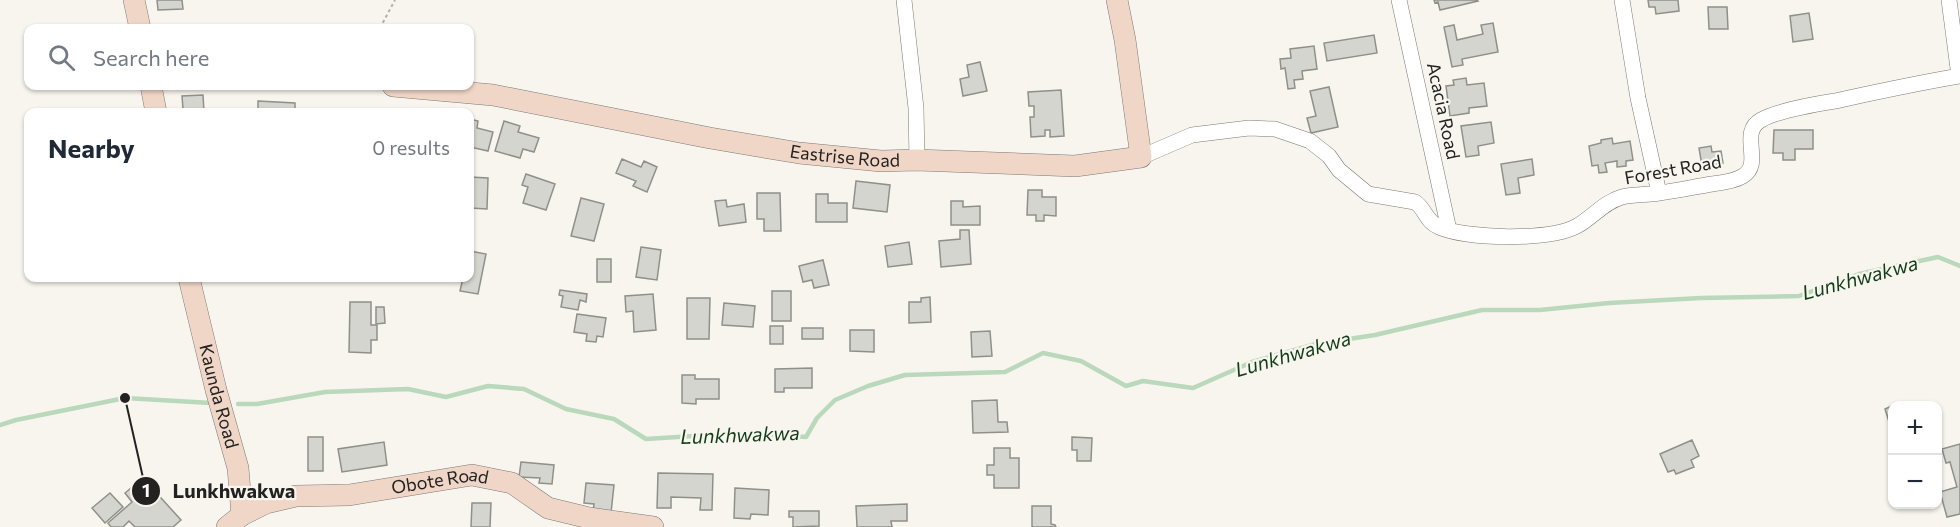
<!DOCTYPE html>
<html lang="en">
<head>
<meta charset="utf-8">
<style>
	:root { --surface:#fff; --page:#f2f2f3; --text:#1f2937; --muted:#747a83; --line:#e0e1e3 }
	body { margin:0; font-family:Commissioner,sans-serif; background:var(--page); color:var(--text) }
	.controls { position:absolute; right:18px; bottom:18px; display:grid; overflow:hidden; border-radius:12px; box-shadow:0 2px 4px #0004 }
	.controls button { width:54px; height:54px; display:grid; place-items:center; padding:0; border:0; border-bottom:2px solid var(--line); background:var(--surface); color:var(--text); font:30px sans-serif }
	.list { margin:0; padding:0; list-style:none }
	h2 { display:flex; justify-content:space-between; align-items:center; height:78px; margin:0; padding:0 24px; font-size:26px }
	h2 small { font-size:20px; font-weight:400; color:var(--muted) }
	.icon { flex:none; width:33px; height:33px; fill:none; stroke:currentColor; stroke-width:2; stroke-linecap:round; stroke-linejoin:round }
	.map { position:relative; flex:none; width:1960px; height:527px; overflow:hidden }
	.search { position:absolute; background:var(--surface); box-shadow:0 2px 4px #0004; left:24px; top:24px; width:450px; height:66px; display:flex; align-items:center; gap:15px; box-sizing:border-box; padding:0 21px; border-radius:12px; color:var(--muted); font-size:22px }
	.panel { position:absolute; background:var(--surface); box-shadow:0 2px 4px #0004; left:24px; top:108px; width:450px; height:174px; border-radius:12px }
	.map>svg:first-child { display:block }
	.lines { fill:none; stroke-linecap:round; stroke-linejoin:round }
	.stream { stroke:#bad8bc; stroke-width:4.5 }
	.building { fill:#d4d5cf; stroke:#8f908a; stroke-width:1.5 }
	.street-casing { stroke:#7c7974; stroke-width:16 }
	.secondary-casing { stroke:#7c7974; stroke-width:22 }
	.path { stroke:#b2afab; stroke-width:2; stroke-dasharray:3 3; stroke-linecap:butt }
	.street { stroke:#fff; stroke-width:15 }
	.secondary { stroke:#efd6c7; stroke-width:21 }
	.labels { text-anchor:middle; stroke-width:4.5; stroke-linejoin:round; paint-order:stroke }
	.street-label { font-size:18px; fill:#232220; stroke:#f8f5ef }
	.water-label { font-size:20px; font-style:italic; fill:#103d18; stroke:#f8f5ef }
	.leader { fill:none; stroke:#232220; stroke-width:2 }
	.callout-dot { fill:#232220; stroke:#f8f5ef; stroke-width:2 }
	.mark-label { font-size:18px; text-anchor:middle; font-weight:bold; fill:#fff }
	.callout-label { font-size:20px; text-anchor:middle; font-weight:bold; fill:#232220; stroke:#f8f5ef; stroke-width:4.5; stroke-linejoin:round; paint-order:stroke }
</style>
</head>
<body>
<div class="map">
<svg width="1960" height="527" viewBox="0 0 1960 527">
	<rect width="100%" height="100%" fill="#f8f5ef"/>
	<g class="lines">
		<path class="stream" d="M238,404h19l68,-12 83,-3 38,8 42,-11 36,3 42,20 48,10 32,20 79,-5h41l40,3 11,-19 18,-18 33,-14 37,-11 100,-3 38,-19 38,8 45,25 17,-5 50,7 59,-26 64,-18 59,-9 107,-25h58l69,-7 92,-5 98,-2 60,-22 79,-17 22,9
			M0,425l16,-5 109,-22 86,5"/>
	</g>
	<path class="building" d="M157,0h25l1,9 -25,1z
		M1434,0h43l1,1 -38,9 -2,-8 -3,1z
		M1648,0h30l1,11 -23,3 -1,-7h-6z
		M1708,7h19l1,22h-19z
		M1809,13l4,26 -20,3 -3,-26z
		M1493,23l5,29 -36,7 1,6 -11,2 -8,-40 10,-2 3,15 26,-6 -2,-9z
		M1374,35l3,18 -50,8 -3,-18z
		M1314,46l3,23 -15,2 1,8 -9,1 1,8 -7,1 -3,-21 -4,1 -1,-10 11,-1 -1,-9z
		M980,62l7,29 -24,5 -3,-17 9,-2 -2,-12z
		M1466,78l1,7 17,-2 3,23 -18,2v5l-19,3 -4,-30 8,-1 -1,-5z
		M1329,87l9,40 -27,6 -4,-15 9,-2 -6,-25z
		M1061,90l3,46 -14,1v-7h-5v6l-14,1 -1,-20h4v-11h-5l-1,-14z
		M203,95l1,17h-27v-2l6,-1 -1,-13z
		M258,101l37,2v9h-37z
		M470,119l8,2 -1,7 16,4 -5,19 -18,-4z
		M504,121l16,5 -2,6 21,6 -5,14 -11,-3 -3,9 -25,-7z
		M1491,122l3,21 -16,3 1,9 -13,2 -5,-31z
		M1774,130h39v19h-18v11h-12v-7h-10z
		M1612,138l1,6 17,-3 3,19 -7,1v5l-9,1v-6l-12,2 2,9 -8,1 -1,-8 -6,1 -3,-20 12,-3v-3z
		M1711,146l1,6 9,-1 2,12 -21,3 -3,-18z
		M622,159l19,8 3,-6 13,6 -10,25 -14,-6 3,-5 -20,-8z
		M1532,159l2,16 -16,3 2,15 -14,2 -5,-31z
		M526,174l29,10 -9,26 -23,-7 5,-16 -6,-2z
		M470,177l18,1 -1,31 -17,-1z
		M856,181l34,4 -3,27 -34,-4z
		M1028,190h14v7h14v19l-12,-1v6h-8v-6h-9z
		M757,193h23l1,38h-17v-12h-7z
		M816,194h12v9h19v19h-31z
		M581,198l23,6 -10,37 -23,-5z
		M726,200l1,7 17,-3 2,18 -27,4 -4,-25z
		M951,201h12v6l17,-1v19h-29z
		M960,230h9l2,34 -30,3 -2,-26 21,-2z
		M909,242l3,22 -24,3 -3,-21z
		M641,247l20,3 -4,30 -21,-3z
		M470,251l16,3 -8,40 -18,-3 3,-13h7z
		M597,259h14v23h-14z
		M823,260l6,25 -15,3 -2,-8 -9,2 -4,-16z
		M560,290l27,4 -1,8 -6,-2 -2,10 -17,-3 2,-11 -4,-1z
		M772,291h19v30h-19z
		M653,294l3,36 -22,2 -1,-21 -7,1 -1,-16z
		M930,297l1,25 -22,1v-21h12v-4z
		M687,298h23l-1,41h-22z
		M350,302h21v23h6v15h-6v13l-22,-1z
		M724,303l31,3 -2,21 -31,-2z
		M376,307h8l1,16 -9,1z
		M577,314l29,4 -3,19 -6,-1 -1,6 -10,-1 1,-7 -13,-2z
		M770,326h13v18h-13z
		M802,328h21v11h-21z
		M850,330h24v22l-24,-1z
		M990,331l2,25 -20,1 -1,-25z
		M812,368v20h-28v4h-9v-23z
		M682,375h13v4h24v20h-23v5l-14,-1z
		M997,400l1,22h9l1,10 -35,1 -1,-32z
		M1892,406v18l-2,1 -5,-16z
		M308,437h15v34h-15z
		M1072,437l20,1 -1,23h-14v-11h-5z
		M1692,440l7,16 -8,4 3,7 -18,7 -2,-4 -6,2 -8,-18z
		M384,442l3,23 -45,7 -4,-23z
		M1960,444v70l-13,3 -7,-25 17,-5 -7,-25 -4,1 -4,-14z
		M994,448h16v10h9v30h-25v-13h-7v-10h7z
		M521,462l33,3 -2,19 -13,-1 1,-5 -21,-1z
		M658,473l55,1 -1,36h-12l1,-12 -30,-1v11h-14z
		M143,478l38,42 -8,7h-38l-6,-6 -6,6h-12l-3,-4 24,-21 -7,-9z
		M586,483l28,2 -3,28 -18,-2 1,-7 -10,-1z
		M735,488l34,2 -1,25 -17,-1 -1,5 -16,-1z
		M110,493l13,14 -18,16 -13,-15z
		M472,503h19l-1,24h-19z
		M907,504v17h-16l1,6h-35l-1,-21z
		M1032,506h19v18l4,1 1,2h-24z
		M789,511h30v15l-26,1v-10h-4z"/>
	<g class="lines">
		<defs>
			<path id="street" d="M904,0l12,108 1,52
				M1399,0l50,230
				M1622,0l16,98 21,95
				M1949,0l10,76
				M1141,157l51,-22 57,-7 26,1 35,12 19,15 10,14 29,24 47,8c10,6 11,20 24,25 29,12 110,14 138,-1 16,-9 27,-24 45,-29 12,-3 25,-2 37,-4 17,-2 35,-6 53,-9 9,-1 23,-3 31,-8 21,-13 -5,-43 18,-56 16,-9 55,-16 74,-19 42,-9 83,-18 125,-25"/>
			<g id="secondary">
				<path d="M134,0l6,28"/>
				<path d="M151,86l5,26"/>
				<path id="s1" d="M393,86l100,9 217,43 89,15 82,8 36,-1 158,6 66,-9 -16,-117 -8,-40"/>
				<path id="s2" d="M189,278l27,112 22,78 4,47"/>
				<path id="s3" d="M227,527l15,-12 24,-12 30,-7 53,-1 123,-20 40,8 36,25 41,10 64,9"/>
			</g>
		</defs>
		<use href="#street" class="street-casing"/>
		<use href="#secondary" class="secondary-casing"/>
		<path class="path" d="M380,28l15,-28"/>
		<use href="#street" class="street"/>
		<use href="#secondary" class="secondary"/>
	</g>
	<g class="labels">
		<g class="street-label">
			<text transform="translate(1443 111) rotate(78)" y="6">Acacia Road</text>
			<text dy="6" stroke="none"><textPath href="#s1" startOffset="458">Eastrise Road</textPath></text>
			<text transform="translate(1673 170) rotate(-10)" y="6">Forest Road</text>
			<text dy="6" stroke="none"><textPath href="#s2" startOffset="122">Kaunda Road</textPath></text>
			<text dy="6" stroke="none"><textPath href="#s3" startOffset="222">Obote Road</textPath></text>
		</g>
		<g class="water-label">
			<text transform="translate(1860 278) rotate(-15)" y="7">Lunkhwakwa</text>
			<text transform="translate(1293 354) rotate(-16)" y="7">Lunkhwakwa</text>
			<text transform="translate(740 435) rotate(-2)" y="7">Lunkhwakwa</text>
		</g>
	</g>
	<path class="leader" d="M125 398L146 491"/>
	<g class="callout-dot">
		<circle cx="125" cy="398" r="6"/>
		<circle cx="146" cy="491" r="15"/>
	</g>
	<g class="mark-label">
		<text x="146" y="497">1</text>
	</g>
	<g class="callout-label">
		<text x="234" y="498">Lunkhwakwa</text>
	</g>
</svg>
<div class="controls">
<button>+</button>
<button>−</button>
</div>
<div class="search"><svg class="icon" aria-label="search" viewBox="0 0 24 24"><circle cx="10" cy="10" r="6"/><path d="M15 15l6 6"/></svg>Search here</div>
<section class="panel">
<h2>Nearby<small>0 results</small></h2>
<ul class="list">
</ul>
</section>
</div>
</body>
</html>
